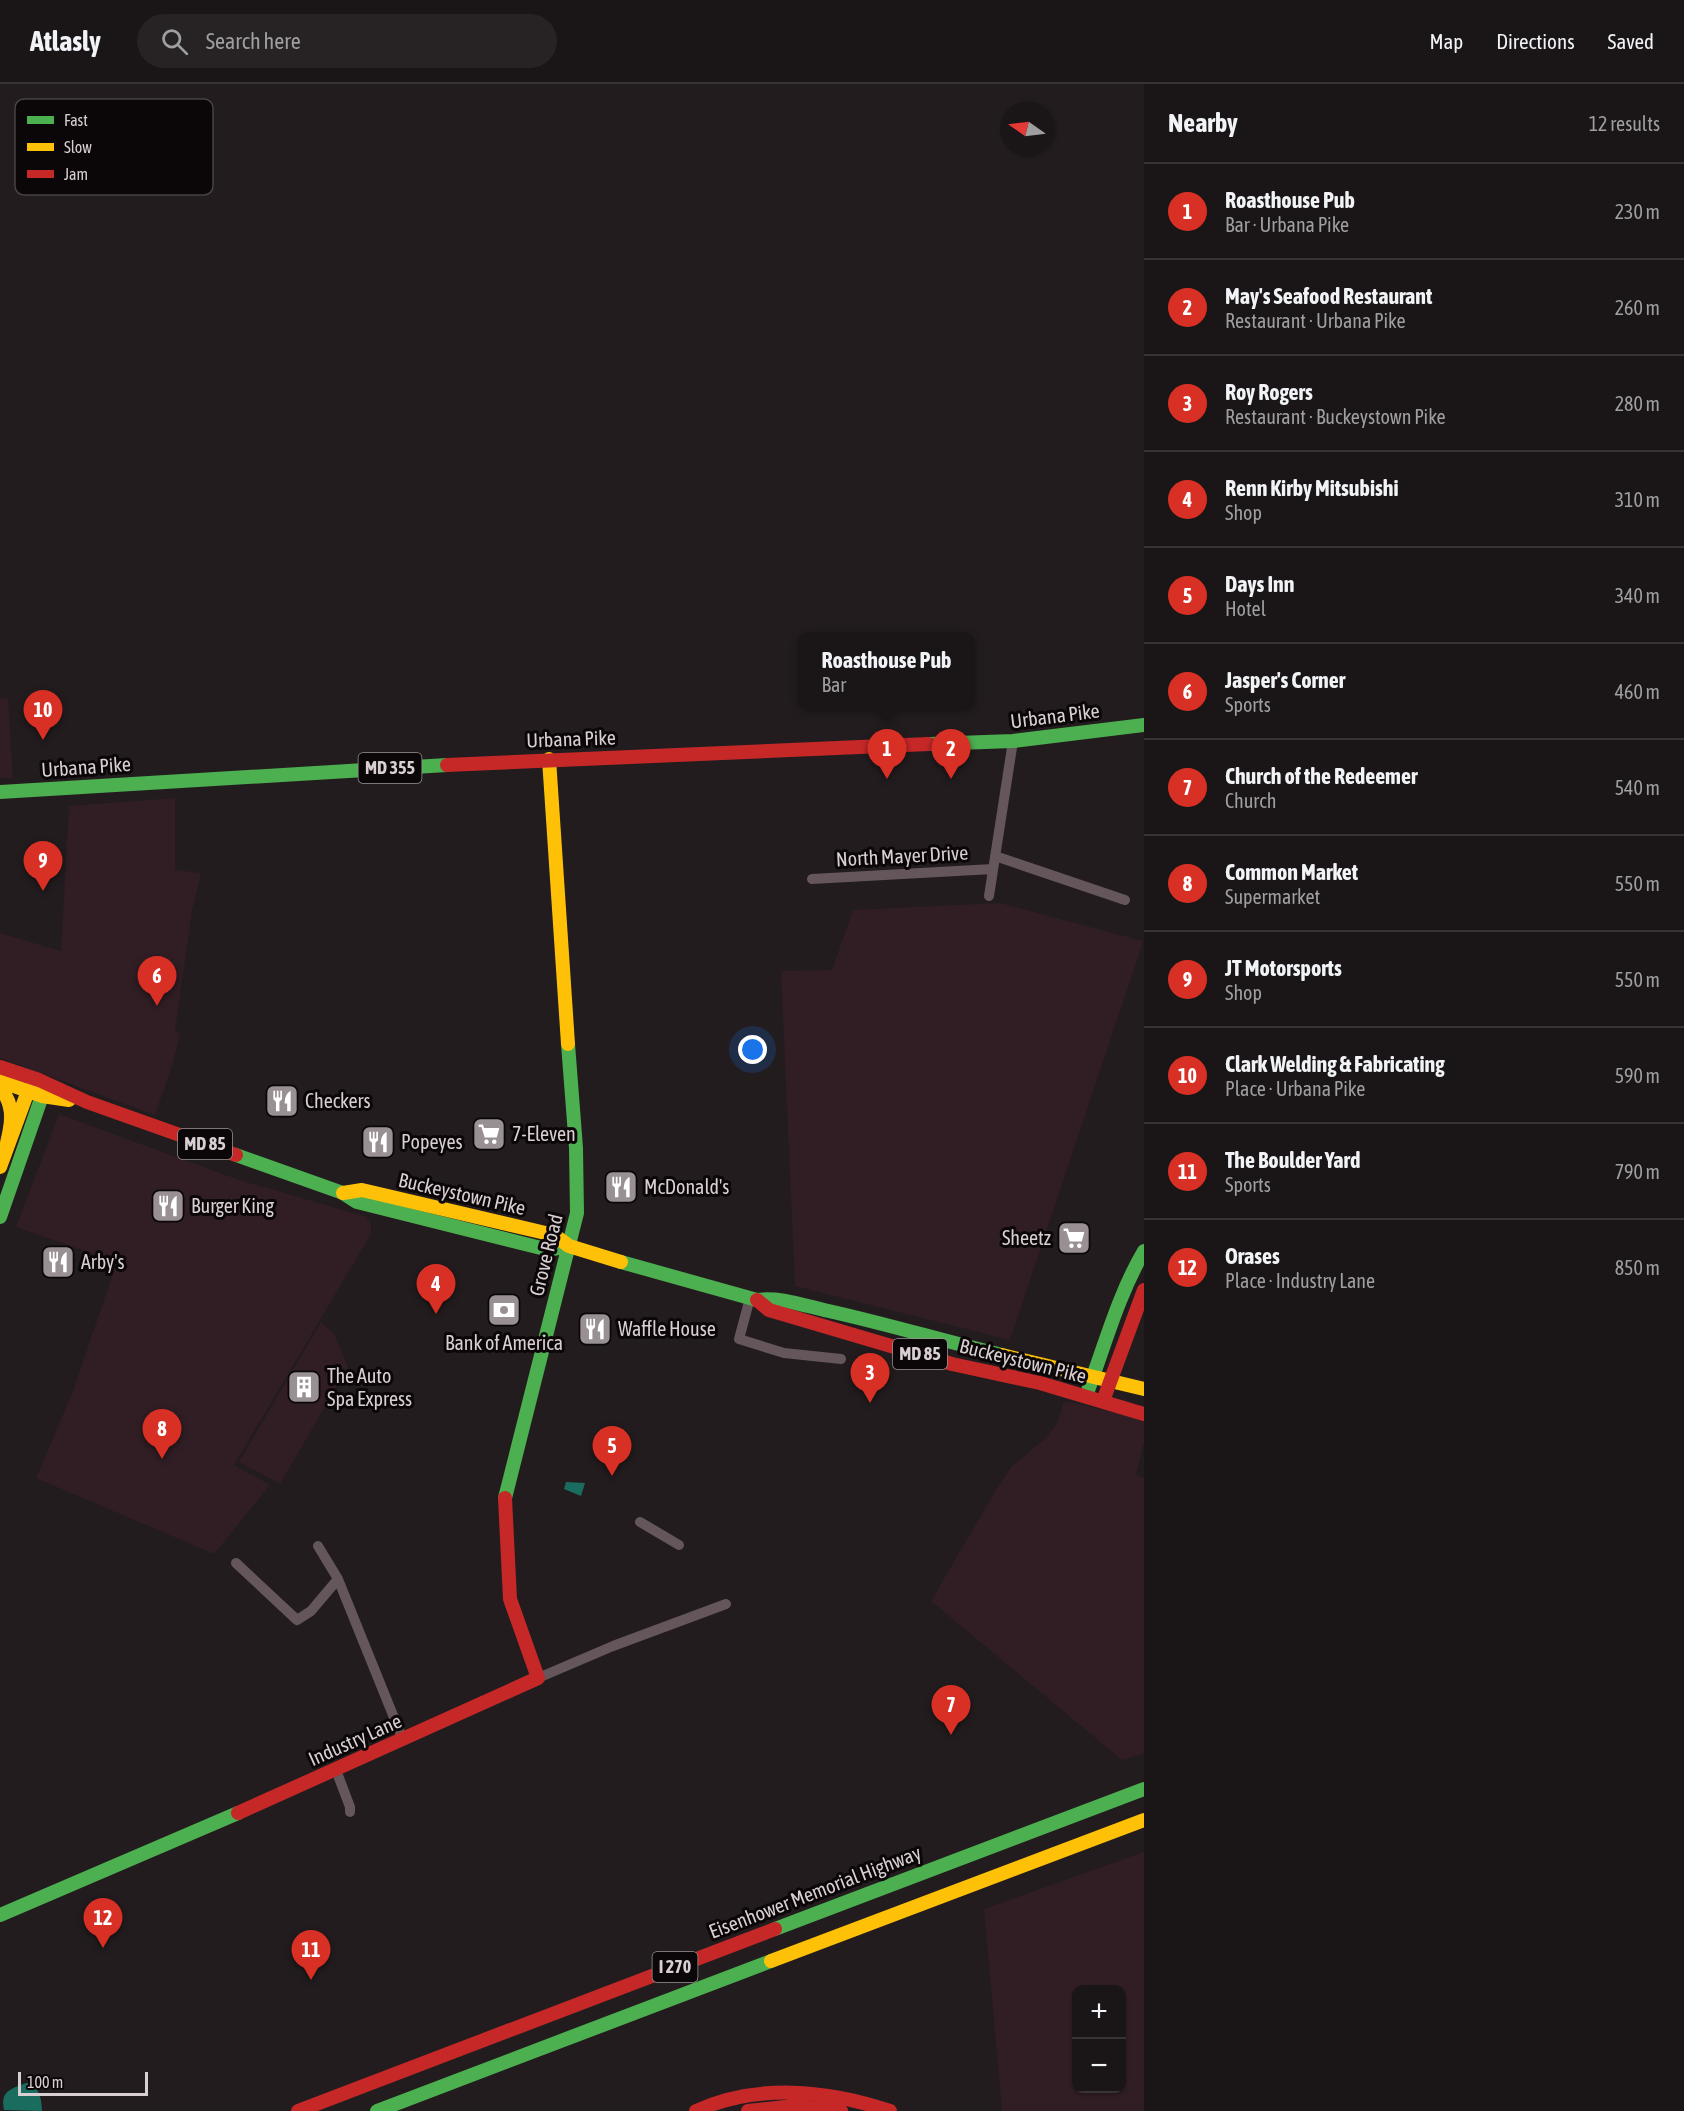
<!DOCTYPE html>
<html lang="en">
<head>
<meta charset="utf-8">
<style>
	:root { --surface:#1a1516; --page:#272223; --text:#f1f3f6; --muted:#9f9fa1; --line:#383435; --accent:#d93025 }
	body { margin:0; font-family:"Asap Condensed",sans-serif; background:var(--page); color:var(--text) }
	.controls { position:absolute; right:18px; bottom:18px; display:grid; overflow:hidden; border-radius:12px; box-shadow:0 2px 4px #0004 }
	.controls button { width:54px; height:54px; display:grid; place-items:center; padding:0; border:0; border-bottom:2px solid var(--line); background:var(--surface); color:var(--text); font:30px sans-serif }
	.compass { position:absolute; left:1000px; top:18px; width:54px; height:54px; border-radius:50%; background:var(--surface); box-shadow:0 2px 4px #0004; rotate:284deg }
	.scale { position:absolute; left:18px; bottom:15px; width:130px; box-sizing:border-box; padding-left:6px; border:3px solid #d9cfd2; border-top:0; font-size:16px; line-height:21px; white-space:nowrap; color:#d9cfd2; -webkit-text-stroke:4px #0b0607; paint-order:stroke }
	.you { position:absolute; left:753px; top:966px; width:21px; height:21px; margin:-15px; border:4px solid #fff; border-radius:50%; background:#1a73e8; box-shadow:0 0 0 9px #1a73e833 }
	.badge { display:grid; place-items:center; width:39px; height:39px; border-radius:50%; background:var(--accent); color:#fff; font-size:20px; font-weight:700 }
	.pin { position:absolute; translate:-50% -50px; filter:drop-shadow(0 2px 3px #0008) }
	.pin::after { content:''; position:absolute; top:32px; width:21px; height:18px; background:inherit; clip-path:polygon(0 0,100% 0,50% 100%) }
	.popup { position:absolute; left:798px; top:548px; width:177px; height:78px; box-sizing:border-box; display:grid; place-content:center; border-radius:12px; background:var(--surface); filter:drop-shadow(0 2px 4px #0005); font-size:20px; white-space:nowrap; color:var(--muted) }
	.popup b { font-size:22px; color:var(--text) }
	.popup::after { content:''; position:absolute; left:50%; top:100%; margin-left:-12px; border:12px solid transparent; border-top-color:var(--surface) }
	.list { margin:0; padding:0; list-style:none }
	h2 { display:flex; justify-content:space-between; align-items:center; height:78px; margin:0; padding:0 24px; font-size:26px }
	h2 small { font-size:20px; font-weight:400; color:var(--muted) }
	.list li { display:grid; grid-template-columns:39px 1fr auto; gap:18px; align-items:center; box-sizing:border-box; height:96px; padding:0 24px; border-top:2px solid var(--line) }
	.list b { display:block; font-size:22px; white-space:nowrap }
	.list p { margin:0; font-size:20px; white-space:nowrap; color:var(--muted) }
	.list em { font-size:20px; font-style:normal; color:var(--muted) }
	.icon { flex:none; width:33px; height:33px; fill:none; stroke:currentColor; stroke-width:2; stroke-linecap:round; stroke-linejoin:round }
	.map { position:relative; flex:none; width:1144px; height:2027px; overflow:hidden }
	header { display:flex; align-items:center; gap:36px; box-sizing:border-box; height:84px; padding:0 30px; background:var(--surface); border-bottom:2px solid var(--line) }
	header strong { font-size:28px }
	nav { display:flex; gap:33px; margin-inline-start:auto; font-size:21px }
	.search { width:420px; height:54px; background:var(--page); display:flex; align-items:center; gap:15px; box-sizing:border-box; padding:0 21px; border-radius:33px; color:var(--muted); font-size:22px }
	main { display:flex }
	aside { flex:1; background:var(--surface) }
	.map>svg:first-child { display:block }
	.built { fill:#301e24; fill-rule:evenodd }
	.water { fill:#1a6c5e }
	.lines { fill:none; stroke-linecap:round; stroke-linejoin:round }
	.street { stroke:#64565b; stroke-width:10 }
	.fast { stroke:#4caf50; stroke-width:14 }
	.slow { stroke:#ffc107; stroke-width:14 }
	.jam { stroke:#c62828; stroke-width:14 }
	.labels { text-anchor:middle; stroke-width:6; stroke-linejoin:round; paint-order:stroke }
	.shield { fill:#0b0607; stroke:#9b9395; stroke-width:1.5 }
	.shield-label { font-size:18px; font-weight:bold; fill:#d9cfd2 }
	.street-label { font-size:20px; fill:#d9cfd2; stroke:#0b0607 }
	.poi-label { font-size:20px; fill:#d9cfd2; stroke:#0b0607; text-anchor:start }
	.key { fill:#0b0607; stroke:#494244; stroke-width:1.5 }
	.key-label { font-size:16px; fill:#d9cfd2 }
</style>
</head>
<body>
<header>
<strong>Atlasly</strong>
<div class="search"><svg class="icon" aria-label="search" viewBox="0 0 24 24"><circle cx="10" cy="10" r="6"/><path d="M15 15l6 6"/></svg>Search here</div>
<nav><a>Map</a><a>Directions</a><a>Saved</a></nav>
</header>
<main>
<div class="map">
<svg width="1144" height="2027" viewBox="0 0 1144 2027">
	<rect width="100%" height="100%" fill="#221c1e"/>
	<path class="built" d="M8,614l5,80h-13v-79z
		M175,714v72l26,3 -9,38 -17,120 5,2 -7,30 -18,52 -155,-57v-125l61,18 8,-145z
		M1000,819l143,38 1,-2 -134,401 -215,-54 -14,-315 51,-1 21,-60z
		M59,1030l180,66 125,36 7,7v11l-137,231 36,20 -56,69 -178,-76 37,-87 44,-129 -101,-35z
		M321,1238l13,12 14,33 -68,117 -41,-22z
		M1064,1317l80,17v24l-8,33 8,3v275l-22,7 -191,-159 63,-108 18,-27 34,-28 11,-15z
		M1144,1768v259h-142l-18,-202zM1076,1906h46v98h-46z"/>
	<path class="water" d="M566,1398l19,1 -4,13 -17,-7z
		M26,1999c13,1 16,17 16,28l-38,-1c-4,-19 7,-21 22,-27z"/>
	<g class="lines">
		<path class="street" d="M995,772l130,44
			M812,795l181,-10
			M989,812l24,-155
			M750,1214l-11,41 45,14 57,6
			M640,1438l39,23
			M318,1462l20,33 65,161
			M236,1479l61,57 14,-9 27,-32
			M538,1594l75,-32 113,-42
			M336,1686l14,37v5"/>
		<path class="fast" d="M929,660l84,-3 131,-16
			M0,708l447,-27
			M236,1071l107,38 14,9 192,48 20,-4
			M0,1133l42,-121 -2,-10
			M621,1178l136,38c23,-3 45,5 67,10 60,13 119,31 178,45
			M1086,1312c18,-48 32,-101 58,-145
			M505,1414l72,-285 -1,-65 -8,-104
			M0,1831l238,-102
			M775,1845l369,-140
			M377,2027l394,-150"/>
		<path class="slow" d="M549,675l19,285
			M0,997l42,15 27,4
			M0,1004c18,20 10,43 4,67
			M0,1083l28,-76 9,-9
			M343,1109l19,-3 192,45 15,11 52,16
			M1002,1271l142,34
			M771,1877l373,-141"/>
		<path class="jam" d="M447,681l482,-21
			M0,983l39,13 48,22 149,53
			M757,1216l12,10 183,54 88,19 104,31
			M1103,1317l41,-111
			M238,1729l300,-135 -28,-79 -5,-101
			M298,2027l477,-182
			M696,2027c61,-28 132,-21 194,0
			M748,2027l46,-5 47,5"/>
	</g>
	<defs>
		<symbol id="restaurant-square" viewBox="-11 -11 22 22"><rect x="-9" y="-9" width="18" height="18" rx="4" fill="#999093" stroke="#0b0607"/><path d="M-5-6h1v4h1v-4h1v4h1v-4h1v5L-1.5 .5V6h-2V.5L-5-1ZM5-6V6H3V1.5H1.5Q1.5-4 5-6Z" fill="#fff"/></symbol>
		<symbol id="supermarket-square" viewBox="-11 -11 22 22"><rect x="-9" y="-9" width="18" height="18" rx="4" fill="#999093" stroke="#0b0607"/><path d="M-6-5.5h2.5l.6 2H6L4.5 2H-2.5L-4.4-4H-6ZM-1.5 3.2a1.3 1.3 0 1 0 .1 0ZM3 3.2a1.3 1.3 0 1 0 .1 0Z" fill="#fff"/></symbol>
		<symbol id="bank-square" viewBox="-11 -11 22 22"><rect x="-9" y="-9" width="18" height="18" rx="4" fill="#999093" stroke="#0b0607"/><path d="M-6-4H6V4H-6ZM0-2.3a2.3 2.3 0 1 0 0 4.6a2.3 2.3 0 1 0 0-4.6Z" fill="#fff"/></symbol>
		<symbol id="building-square" viewBox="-11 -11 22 22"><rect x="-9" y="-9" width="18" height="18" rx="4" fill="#999093" stroke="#0b0607"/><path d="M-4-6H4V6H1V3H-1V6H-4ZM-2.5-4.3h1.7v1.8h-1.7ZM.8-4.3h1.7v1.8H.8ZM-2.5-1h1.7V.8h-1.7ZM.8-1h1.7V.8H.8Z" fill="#fff"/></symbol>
	</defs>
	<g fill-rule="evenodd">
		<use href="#restaurant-square" x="263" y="998" width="38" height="38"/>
		<use href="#supermarket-square" x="470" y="1031" width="38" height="38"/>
		<use href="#restaurant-square" x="359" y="1039" width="38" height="38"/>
		<use href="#restaurant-square" x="602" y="1084" width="38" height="38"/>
		<use href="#restaurant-square" x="149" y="1103" width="38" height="38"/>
		<use href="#supermarket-square" x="1055" y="1135" width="38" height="38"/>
		<use href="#restaurant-square" x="39" y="1159" width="38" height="38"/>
		<use href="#bank-square" x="485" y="1207" width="38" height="38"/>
		<use href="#restaurant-square" x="576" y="1226" width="38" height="38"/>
		<use href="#building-square" x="285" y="1284" width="38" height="38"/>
	</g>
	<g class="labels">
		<g class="shield">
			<rect x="358.5" y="669" width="63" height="30" rx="4.5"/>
			<rect x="178" y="1045" width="54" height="30" rx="4.5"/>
			<rect x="893" y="1255" width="54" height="30" rx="4.5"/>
			<rect x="652.5" y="1868" width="45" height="30" rx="4.5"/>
		</g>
		<g class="shield-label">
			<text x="390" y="690">MD 355</text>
			<text x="205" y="1066">MD 85</text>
			<text x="920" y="1276">MD 85</text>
			<text x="675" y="1889">I 270</text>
		</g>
		<g class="street-label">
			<text transform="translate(1055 632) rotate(-7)" y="7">Urbana Pike</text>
			<text transform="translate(571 655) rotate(-2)" y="7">Urbana Pike</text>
			<text transform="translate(86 683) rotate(-4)" y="7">Urbana Pike</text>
			<text transform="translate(902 772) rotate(-3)" y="7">North Mayer Drive</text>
			<text transform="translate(462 1110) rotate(13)" y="7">Buckeystown Pike</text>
			<text transform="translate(546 1171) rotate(-76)" y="7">Grove Road</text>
			<text transform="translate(1023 1277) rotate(14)" y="7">Buckeystown Pike</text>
			<text transform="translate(355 1656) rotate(-24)" y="7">Industry Lane</text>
			<text transform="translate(815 1808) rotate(-21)" y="7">Eisenhower Memorial Highway</text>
		</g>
		<g class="poi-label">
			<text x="305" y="1024">Checkers</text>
			<text x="512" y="1057">7-Eleven</text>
			<text x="401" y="1065">Popeyes</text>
			<text x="644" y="1110">McDonald's</text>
			<text x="191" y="1129">Burger King</text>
			<text x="1051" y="1161" text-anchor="end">Sheetz</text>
			<text x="81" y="1185">Arby's</text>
			<text x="618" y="1252">Waffle House</text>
			<text x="504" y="1266" text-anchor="middle">Bank of America</text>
			<text x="327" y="1299">The Auto<tspan x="327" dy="23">Spa Express</tspan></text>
		</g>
	</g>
	<rect x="15" y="15" width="198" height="96" rx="9" class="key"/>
	<rect x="27" y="32" width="27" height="8" fill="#4caf50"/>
	<rect x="27" y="59" width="27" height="8" fill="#ffc107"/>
	<rect x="27" y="86" width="27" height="8" fill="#c62828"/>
	<g class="key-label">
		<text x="64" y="42">Fast</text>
		<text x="64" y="69">Slow</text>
		<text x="64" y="96">Jam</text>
	</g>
</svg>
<div class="controls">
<button>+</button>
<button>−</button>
</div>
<svg class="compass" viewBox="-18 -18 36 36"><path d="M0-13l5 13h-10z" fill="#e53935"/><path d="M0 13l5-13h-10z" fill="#9f9fa1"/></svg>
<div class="scale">100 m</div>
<div class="you"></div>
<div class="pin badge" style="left:887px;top:695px">1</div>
<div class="popup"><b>Roasthouse Pub</b>Bar</div>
<div class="pin badge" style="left:951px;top:695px">2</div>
<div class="pin badge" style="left:870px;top:1319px">3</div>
<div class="pin badge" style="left:436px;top:1230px">4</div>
<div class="pin badge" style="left:612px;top:1392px">5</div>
<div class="pin badge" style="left:157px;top:922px">6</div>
<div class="pin badge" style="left:951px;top:1651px">7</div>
<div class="pin badge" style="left:162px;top:1375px">8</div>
<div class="pin badge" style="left:43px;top:807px">9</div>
<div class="pin badge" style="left:43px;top:656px">10</div>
<div class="pin badge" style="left:311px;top:1896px">11</div>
<div class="pin badge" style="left:103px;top:1864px">12</div>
</div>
<aside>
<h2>Nearby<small>12 results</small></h2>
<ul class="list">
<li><span class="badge">1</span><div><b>Roasthouse Pub</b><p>Bar · Urbana Pike</p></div><em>230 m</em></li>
<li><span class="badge">2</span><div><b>May's Seafood Restaurant</b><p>Restaurant · Urbana Pike</p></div><em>260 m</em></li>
<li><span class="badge">3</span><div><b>Roy Rogers</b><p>Restaurant · Buckeystown Pike</p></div><em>280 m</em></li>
<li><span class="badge">4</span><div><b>Renn Kirby Mitsubishi</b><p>Shop</p></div><em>310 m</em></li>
<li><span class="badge">5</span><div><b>Days Inn</b><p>Hotel</p></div><em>340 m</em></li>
<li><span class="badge">6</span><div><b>Jasper's Corner</b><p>Sports</p></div><em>460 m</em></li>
<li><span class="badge">7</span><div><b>Church of the Redeemer</b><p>Church</p></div><em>540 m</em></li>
<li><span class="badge">8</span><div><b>Common Market</b><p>Supermarket</p></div><em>550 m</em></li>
<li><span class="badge">9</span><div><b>JT Motorsports</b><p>Shop</p></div><em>550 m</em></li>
<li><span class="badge">10</span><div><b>Clark Welding &amp; Fabricating</b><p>Place · Urbana Pike</p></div><em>590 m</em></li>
<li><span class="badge">11</span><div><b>The Boulder Yard</b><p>Sports</p></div><em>790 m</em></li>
<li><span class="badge">12</span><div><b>Orases</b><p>Place · Industry Lane</p></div><em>850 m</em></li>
</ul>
</aside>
</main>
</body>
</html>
